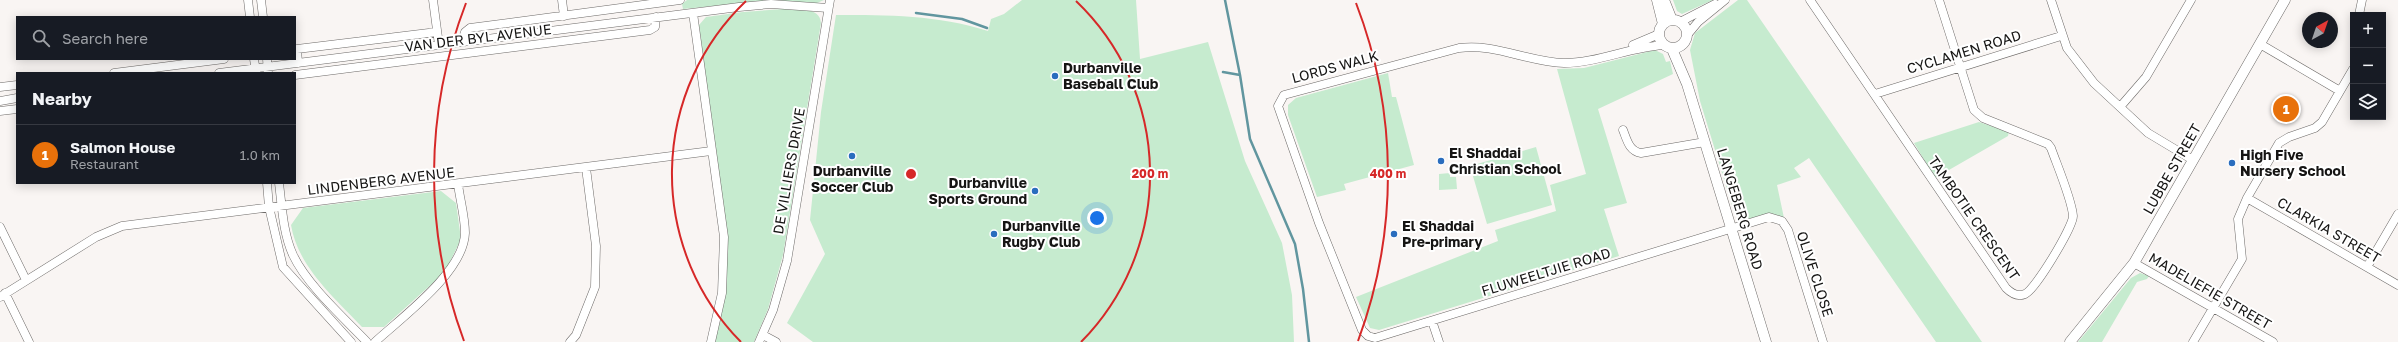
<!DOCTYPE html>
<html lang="en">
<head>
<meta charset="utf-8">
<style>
	:root { --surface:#171b24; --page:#20242c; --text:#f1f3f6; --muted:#9ea1a6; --line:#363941; --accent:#2a6dbe }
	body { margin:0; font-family:"Golos Text",sans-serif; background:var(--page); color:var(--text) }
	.controls { position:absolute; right:12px; top:12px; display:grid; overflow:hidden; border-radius:0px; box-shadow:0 2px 10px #0003 }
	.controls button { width:36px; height:36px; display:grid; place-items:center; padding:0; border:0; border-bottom:1px solid var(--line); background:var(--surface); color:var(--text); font:20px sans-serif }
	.compass { position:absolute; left:2302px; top:12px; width:36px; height:36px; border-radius:50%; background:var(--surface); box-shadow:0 2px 10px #0003; rotate:40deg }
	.you { position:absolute; left:1097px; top:218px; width:14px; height:14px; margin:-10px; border:3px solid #fff; border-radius:50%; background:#1a73e8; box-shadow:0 0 0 6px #1a73e833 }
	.badge { display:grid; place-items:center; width:26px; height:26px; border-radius:50%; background:var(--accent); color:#fff; font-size:13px; font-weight:700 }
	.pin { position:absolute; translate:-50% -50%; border:2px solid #fff; box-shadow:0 1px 4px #0006 }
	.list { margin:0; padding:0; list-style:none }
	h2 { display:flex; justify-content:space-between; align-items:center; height:52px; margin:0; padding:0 16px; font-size:17px }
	h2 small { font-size:13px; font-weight:400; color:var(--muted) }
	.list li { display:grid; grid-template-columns:26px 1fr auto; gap:12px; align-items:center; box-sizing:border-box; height:60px; padding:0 16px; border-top:1px solid var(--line) }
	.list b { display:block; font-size:15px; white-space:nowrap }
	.list p { margin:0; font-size:13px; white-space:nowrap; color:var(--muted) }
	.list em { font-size:13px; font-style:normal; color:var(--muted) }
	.icon { flex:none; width:22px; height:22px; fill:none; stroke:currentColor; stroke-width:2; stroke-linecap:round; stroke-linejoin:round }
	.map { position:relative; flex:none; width:2398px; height:342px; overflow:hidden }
	.search { position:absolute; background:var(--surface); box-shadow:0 2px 10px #0003; left:16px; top:16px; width:280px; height:44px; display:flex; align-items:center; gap:10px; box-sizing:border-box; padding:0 14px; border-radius:0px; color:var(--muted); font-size:15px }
	.panel { position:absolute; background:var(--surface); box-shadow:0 2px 10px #0003; left:16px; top:72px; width:280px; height:112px; border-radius:0px }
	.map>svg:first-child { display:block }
	.green { fill:#c6ebcf }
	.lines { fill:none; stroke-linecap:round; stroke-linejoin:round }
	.stream { stroke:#61969f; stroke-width:2.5 }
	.minor-casing { stroke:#6d6a68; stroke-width:9 }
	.major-casing { stroke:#6d6a68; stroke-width:11 }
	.minor { stroke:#fff; stroke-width:8 }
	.major { stroke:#fff; stroke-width:10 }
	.ring { fill:none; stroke:#d62828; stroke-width:2 }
	.poi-dot { fill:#2a6dbe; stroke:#fff; stroke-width:1.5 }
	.labels { text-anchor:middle; stroke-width:4; stroke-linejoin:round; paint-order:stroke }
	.street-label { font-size:14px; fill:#161514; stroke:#fff }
	.poi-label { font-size:14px; font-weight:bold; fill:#161514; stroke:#fff; text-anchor:start }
	.centre { fill:#d62828; stroke:#fff; stroke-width:2 }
	.ring-label { font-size:12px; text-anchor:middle; font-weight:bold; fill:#d62828; stroke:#fff; stroke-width:4; stroke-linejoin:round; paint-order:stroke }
</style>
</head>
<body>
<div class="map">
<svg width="2398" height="342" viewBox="0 0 2398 342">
	<rect width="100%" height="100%" fill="#f9f5f3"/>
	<path class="green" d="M687,0h137l-7,3 -51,-2 -83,8 -1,-5z
		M1022,0h114l4,59 68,-17 37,119 37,82 10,52 2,47h-481l-26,-19 38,-69 -15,-34 11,-108 15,-97c52,0 102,0 152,16l3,-12 13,-5z
		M1673,0h40l-31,14 -5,-3z
		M1738,0h9l235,342h-46l-127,-184 -15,10 7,9 -24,8 7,33c-19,-11 -35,11 -50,-6l-34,-111 -10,-51 5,-17z
		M784,9c12,1 36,-3 37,14l-38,232 -15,54 -14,33h-39l10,-46 2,-44 -28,-227 7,-8 37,-5z
		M1655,50l8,4 3,8 4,-1 3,13 -75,35 29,94 -23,6 15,47 -240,74 -9,-2 -14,-31 142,-56 -3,-11 61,-19 -6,-26 36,-11 -29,-105 27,-1z
		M1388,73l4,24h4l18,68 -70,19 2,6 -29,7 -29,-82v-10l8,-7z
		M1979,122l30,10 -1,4 -73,42 -21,-35z
		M1536,147l16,58 -65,19 -17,-58z
		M1450,173v4h6l1,12 -18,1v-16z
		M441,191l15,12 5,36 -16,33 -61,55h-22c-28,-30 -64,-60 -71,-102l12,-17z
		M2140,273l9,3 -2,3 -10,3 -35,60h-24l53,-64z"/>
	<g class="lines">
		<path class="stream" d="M1225,0l15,75 10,64 45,105 8,45 6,53
			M916,13l46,6 25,9
			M1223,72l17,3"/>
		<defs>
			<path id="minor" d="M248,0l2,17
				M261,0l2,17
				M433,0l6,45
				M562,0l2,16
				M1810,0l196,288c5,5 12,9 19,6 10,-4 48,-67 48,-78 -1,-16 -16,-51 -22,-68l-3,-4 -65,-26 -9,-8 -35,-110
				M2051,0l16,48 27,35 54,50 45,27
				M693,13l31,224 -2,56 -11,49
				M2359,15l3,-15
				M1680,22l35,-18
				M1688,34l10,-12 27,-22
				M462,42l3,-10 5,-4 210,-28
				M2260,44l80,47
				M1633,45l26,-11
				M1664,45c-34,2 -67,18 -100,18 -36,-1 -69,-20 -105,-15l-175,47 -6,11 41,117 43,107 6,6 7,2 394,-121 13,4 6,9 35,112
				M254,59l2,13
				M267,59l1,14
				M298,63l-1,-14 140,-17
				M114,73l110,-14
				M219,73l520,-66 32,-3 57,4
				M295,75l355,-45 5,-3 1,-10
				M0,87l17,-2
				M1875,94l186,-58
				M0,101l17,-3
				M2120,107l26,-30 45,-77
				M0,111l17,-2
				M1623,130c4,10 6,21 18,23l64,-11
				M267,183l2,24 14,60 68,75
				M279,183c3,24 4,50 14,72 14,30 51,63 74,87
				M2247,198l151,87
				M0,227l26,53
				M2134,263l139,79
				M2367,267l31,-53
				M5,293l24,49
				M0,297l96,-60 26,-11 589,-75
				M1432,321l7,21
				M763,335l13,7
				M375,342c27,-25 89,-70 90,-109 0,-16 -5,-33 -7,-49
				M570,342l6,-7 19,-48 1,-41 -10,-78
				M759,342l14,-32 14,-49 43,-261
				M2193,342l49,-83 -4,-40 9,-21 32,-55 10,-6 26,-9 7,-6 31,-53"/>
			<path id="major" d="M1657,0l6,24
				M1664,0l8,20
				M1659 34a14 14 0 1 1 28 0a14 14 0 1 1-28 0Z
				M1672,49l15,35 79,258
				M2070,342l64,-79 151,-263"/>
		</defs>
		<use href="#minor" class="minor-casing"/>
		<use href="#major" class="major-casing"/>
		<use href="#minor" class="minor"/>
		<use href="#major" class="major"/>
	</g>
	<g class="ring">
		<path d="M741 342A239 239 0 0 1 746 1M1076 1A239 239 0 0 1 1081 342"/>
		<path d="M464 341A477 477 0 0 1 466 3M1356 3A477 477 0 0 1 1358 341"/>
	</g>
	<g class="poi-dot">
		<circle cx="1055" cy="76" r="4"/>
		<circle cx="852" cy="156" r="4"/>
		<circle cx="1441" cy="161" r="4"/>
		<circle cx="2232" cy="163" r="4"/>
		<circle cx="1035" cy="191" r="4"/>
		<circle cx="994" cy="234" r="4"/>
		<circle cx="1394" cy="234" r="4"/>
	</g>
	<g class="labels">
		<g class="street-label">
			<text transform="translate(478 38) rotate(-7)" y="5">VAN DER BYL AVENUE</text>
			<text transform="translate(1964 52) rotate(-17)" y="5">CYCLAMEN ROAD</text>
			<text transform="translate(1335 67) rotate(-15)" y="5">LORDS WALK</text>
			<text transform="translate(2172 169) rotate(-60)" y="5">LUBBE STREET</text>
			<text transform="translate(789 171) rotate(-80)" y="5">DE VILLIERS DRIVE</text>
			<text transform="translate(381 181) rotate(-7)" y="5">LINDENBERG AVENUE</text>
			<text transform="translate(1740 209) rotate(73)" y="5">LANGEBERG ROAD</text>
			<text transform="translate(1974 218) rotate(55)" y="5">TAMBOTIE CRESCENT</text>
			<text transform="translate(2329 230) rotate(30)" y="5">CLARKIA STREET</text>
			<text transform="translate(1546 272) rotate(-17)" y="5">FLUWEELTJIE ROAD</text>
			<text transform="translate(1815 274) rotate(72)" y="5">OLIVE CLOSE</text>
			<text transform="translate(2210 291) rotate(30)" y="5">MADELIEFIE STREET</text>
		</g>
		<g class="poi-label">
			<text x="1063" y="73">Durbanville<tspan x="1063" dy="16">Baseball Club</tspan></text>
			<text x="1449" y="158">El Shaddai<tspan x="1449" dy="16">Christian School</tspan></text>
			<text x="2240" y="160">High Five<tspan x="2240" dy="16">Nursery School</tspan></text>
			<text x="852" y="176" text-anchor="middle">Durbanville<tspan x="852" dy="16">Soccer Club</tspan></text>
			<text x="1027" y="188" text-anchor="end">Durbanville<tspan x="1027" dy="16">Sports Ground</tspan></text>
			<text x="1002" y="231">Durbanville<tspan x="1002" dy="16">Rugby Club</tspan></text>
			<text x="1402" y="231">El Shaddai<tspan x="1402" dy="16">Pre-primary</tspan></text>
		</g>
	</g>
	<circle cx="911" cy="174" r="6" class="centre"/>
	<g class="ring-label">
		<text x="1150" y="178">200 m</text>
		<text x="1388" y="178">400 m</text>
	</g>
</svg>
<div class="controls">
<button>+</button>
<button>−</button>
<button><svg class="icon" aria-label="layers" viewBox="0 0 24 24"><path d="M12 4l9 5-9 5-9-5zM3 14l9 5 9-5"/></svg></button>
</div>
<svg class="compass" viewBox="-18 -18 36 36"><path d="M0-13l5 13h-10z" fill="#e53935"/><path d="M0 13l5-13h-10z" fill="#9ea1a6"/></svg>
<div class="you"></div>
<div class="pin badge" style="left:2286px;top:109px;background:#e8710a">1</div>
<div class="search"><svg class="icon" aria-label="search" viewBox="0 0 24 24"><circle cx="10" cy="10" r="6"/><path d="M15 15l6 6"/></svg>Search here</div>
<section class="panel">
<h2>Nearby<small></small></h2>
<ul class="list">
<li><span class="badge" style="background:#e8710a">1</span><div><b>Salmon House</b><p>Restaurant</p></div><em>1.0 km</em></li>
</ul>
</section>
</div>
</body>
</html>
